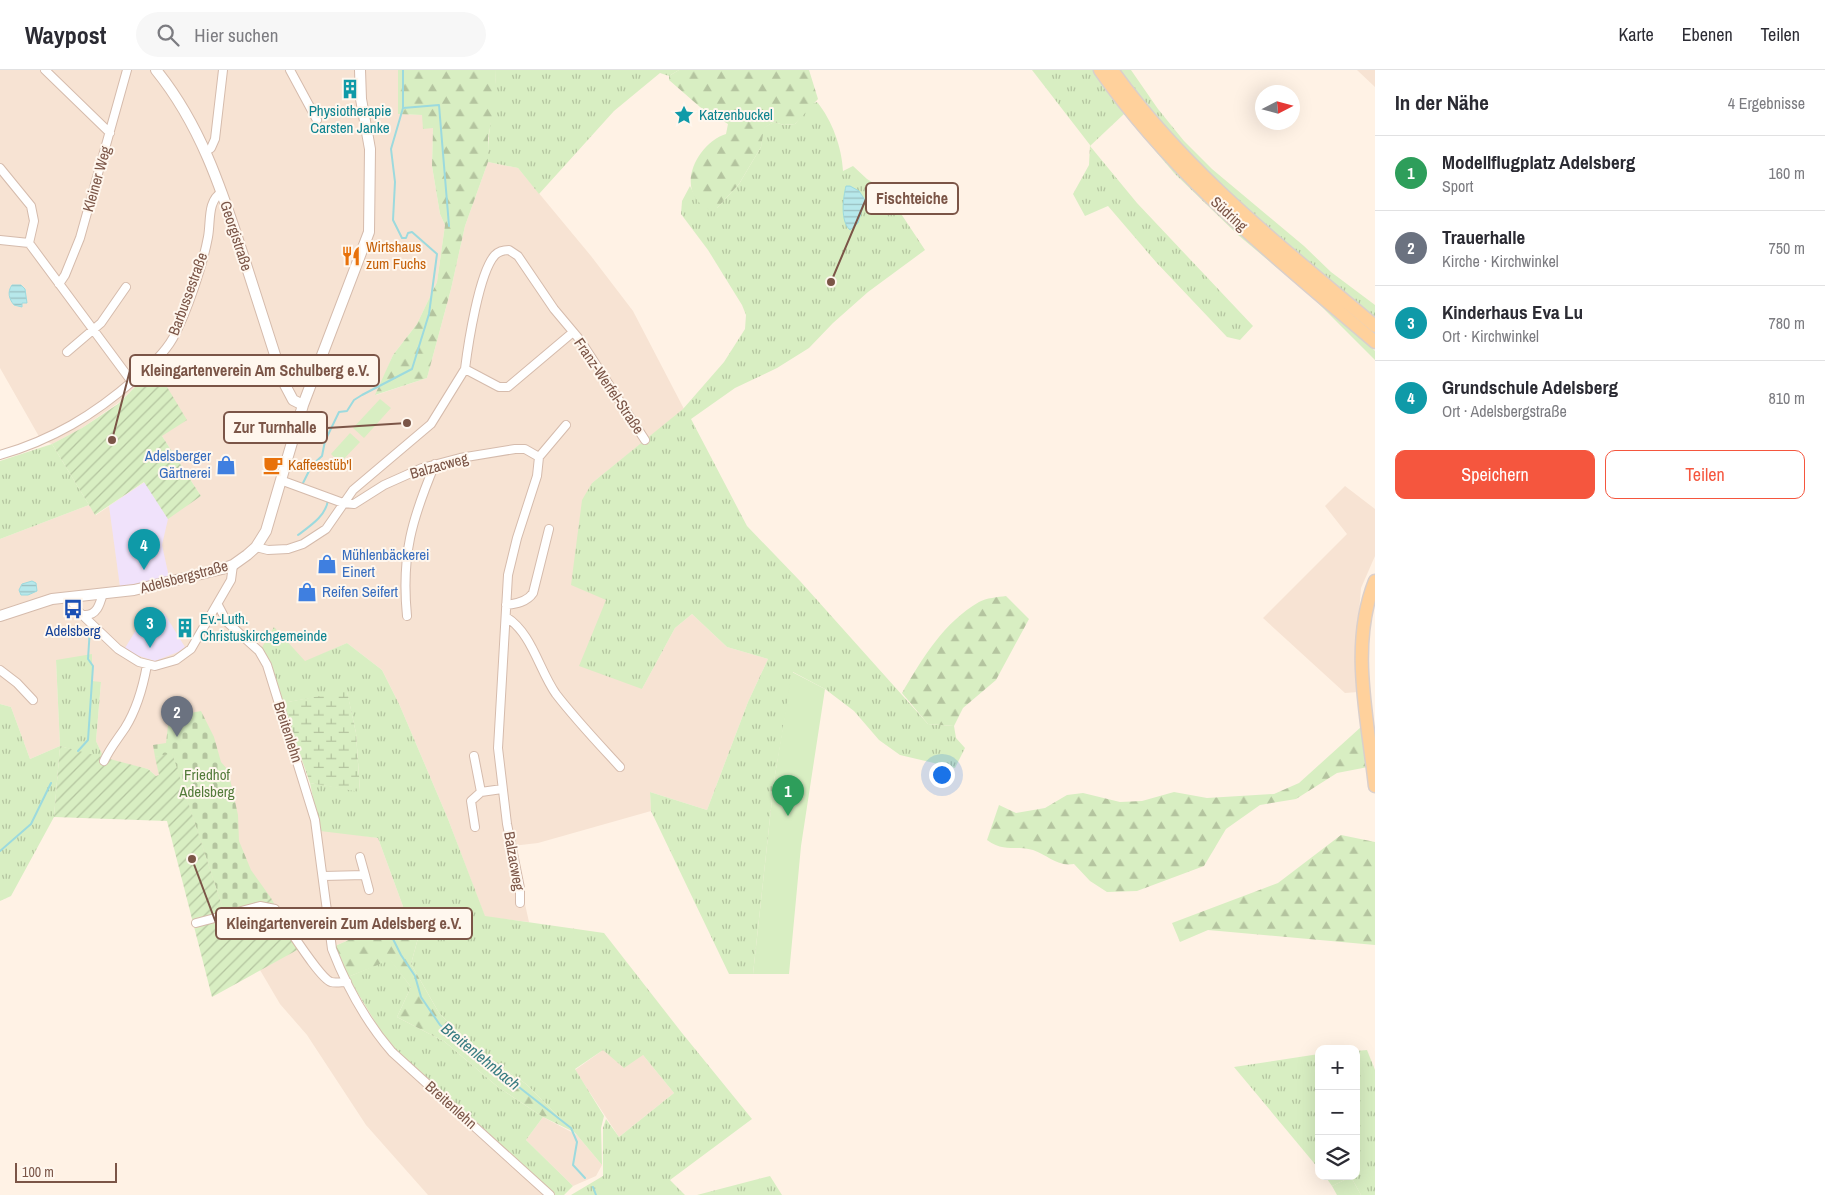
<!DOCTYPE html>
<html lang="de">
<head>
<meta charset="utf-8">
<style>
	:root { --surface:#fff; --page:#f7f7f7; --text:#2b2b33; --muted:#7c7c81; --line:#e1e1e2; --accent:#f5563e }
	body { margin:0; font-family:"Archivo Narrow",sans-serif; background:var(--page); color:var(--text) }
	.controls { position:absolute; right:15px; bottom:15px; display:grid; overflow:hidden; border-radius:10px; box-shadow:0 5px 20px #0002 }
	.controls button { width:45px; height:45px; display:grid; place-items:center; padding:0; border:0; border-bottom:1px solid var(--line); background:var(--surface); color:var(--text); font:25px sans-serif }
	.compass { position:absolute; left:1255px; top:15px; width:45px; height:45px; border-radius:50%; background:var(--surface); box-shadow:0 5px 20px #0002; rotate:84deg }
	.scale { position:absolute; left:15px; bottom:12px; width:102px; box-sizing:border-box; padding-left:5px; border:2px solid #7b5547; border-top:0; font-size:14px; line-height:18px; white-space:nowrap; color:#7b5547; -webkit-text-stroke:4px #fff7ee; paint-order:stroke }
	.you { position:absolute; left:941px; top:704px; width:18px; height:18px; margin:-12px; border:4px solid #fff; border-radius:50%; background:#1a73e8; box-shadow:0 0 0 8px #1a73e833 }
	.badge { display:grid; place-items:center; width:32px; height:32px; border-radius:50%; background:var(--accent); color:#fff; font-size:16px; font-weight:700 }
	.pin { position:absolute; translate:-50% -41px; filter:drop-shadow(0 1px 2px #0008) }
	.pin::after { content:''; position:absolute; top:26px; width:18px; height:15px; background:inherit; clip-path:polygon(0 0,100% 0,50% 100%) }
	.list { margin:0; padding:0; list-style:none }
	h2 { display:flex; justify-content:space-between; align-items:center; height:65px; margin:0; padding:0 20px; font-size:21px }
	h2 small { font-size:16px; font-weight:400; color:var(--muted) }
	.list li { display:grid; grid-template-columns:32px 1fr auto; gap:15px; align-items:center; box-sizing:border-box; height:75px; padding:0 20px; border-top:1px solid var(--line) }
	.list b { display:block; font-size:19px; white-space:nowrap }
	.list p { margin:0; font-size:16px; white-space:nowrap; color:var(--muted) }
	.list em { font-size:16px; font-style:normal; color:var(--muted) }
	.actions { display:flex; gap:10px; padding:15px 20px }
	.actions a { flex:1; padding:11px 0; border:1px solid var(--accent); border-radius:10px; text-align:center; font-size:18px; color:var(--accent) }
	.actions .main { background:var(--accent); color:#fff }
	.icon { flex:none; width:28px; height:28px; fill:none; stroke:currentColor; stroke-width:2; stroke-linecap:round; stroke-linejoin:round }
	.map { position:relative; flex:none; width:1375px; height:1125px; overflow:hidden }
	header { display:flex; align-items:center; gap:30px; box-sizing:border-box; height:70px; padding:0 25px; background:var(--surface); border-bottom:1px solid var(--line) }
	header strong { font-size:24px }
	nav { display:flex; gap:28px; margin-inline-start:auto; font-size:18px }
	.search { width:350px; height:45px; background:var(--page); display:flex; align-items:center; gap:12px; box-sizing:border-box; padding:0 18px; border-radius:28px; color:var(--muted); font-size:19px }
	main { display:flex }
	aside { flex:1; background:var(--surface) }
	.map>svg:first-child { display:block }
	.residential { fill:#f7e3d3 }
	.education { fill:#f0e2fb }
	.grass { fill:url(#grass-tufts) }
	.forest { fill:url(#forest-firs) }
	.wetland { fill:url(#wetland-marsh) }
	.cemetery { fill:url(#cemetery-stones) }
	.garden { fill:url(#garden-furrows) }
	.pitch { fill:#d8eec2 }
	.water { fill:url(#water-rules); stroke:#9cdade }
	.lines { fill:none; stroke-linecap:round; stroke-linejoin:round }
	.stream { stroke:#9cdade; stroke-width:2 }
	.minor-casing { stroke:#d5bbac; stroke-width:10 }
	.tertiary-casing { stroke:#d5bbac; stroke-width:12 }
	.primary-casing { stroke:#dacfcb; stroke-width:15 }
	.minor { stroke:#fff; stroke-width:8 }
	.tertiary { stroke:#fff; stroke-width:10 }
	.primary { stroke:#ffd19c; stroke-width:12 }
	.labels { text-anchor:middle; stroke-width:4; stroke-linejoin:round; paint-order:stroke }
	.culture-label { font-size:15px; fill:#0d838f; stroke:#fff7ee; text-anchor:start }
	.street-label { font-size:15px; fill:#7b5547; stroke:#fff7ee }
	.food-label { font-size:15px; fill:#c56008; stroke:#fff7ee; text-anchor:start }
	.shop-label { font-size:15px; fill:#366cbe; stroke:#fff7ee; text-anchor:start }
	.transit-label { font-size:15px; fill:#164399; stroke:#fff7ee }
	.park-label { font-size:15px; fill:#547c3b; stroke:#fff7ee }
	.water-label { font-size:16px; font-style:italic; fill:#387c82; stroke:#fff7ee }
	.leader { fill:none; stroke:#7b5547; stroke-width:2 }
	.callout-dot { fill:#7b5547; stroke:#fff7ee; stroke-width:2 }
	.callout { fill:#fff7ee; stroke:#7b5547; stroke-width:2 }
	.callout-label { font-size:16px; text-anchor:middle; font-weight:bold; fill:#7b5547 }
</style>
</head>
<body>
<header>
<strong>Waypost</strong>
<div class="search"><svg class="icon" aria-label="search" viewBox="0 0 24 24"><circle cx="10" cy="10" r="6"/><path d="M15 15l6 6"/></svg>Hier suchen</div>
<nav><a>Karte</a><a>Ebenen</a><a>Teilen</a></nav>
</header>
<main>
<div class="map">
<svg width="1375" height="1125" viewBox="0 0 1375 1125">
	<defs>
		<pattern id="grass-tufts" width="24" height="20" patternUnits="userSpaceOnUse" patternTransform="scale(1.25)"><rect width="24" height="20" fill="#d8eec2"/><path d="M3 7l-1-3M5 7V3M7 7l1-3M15 17l-1-3M17 17v-4M19 17l1-3" fill="none" stroke="#b4c49f"/></pattern>
		<pattern id="forest-firs" width="22" height="20" patternUnits="userSpaceOnUse" patternTransform="scale(1.25)"><rect width="22" height="20" fill="#d8eec2"/><path d="M5 1l3.5 6h-7zM16 11l3.5 6h-7z" fill="#b4c49f"/></pattern>
		<pattern id="wetland-marsh" width="20" height="14" patternUnits="userSpaceOnUse" patternTransform="scale(1.25)"><rect width="20" height="14" fill="#d8eec2"/><path d="M1 5h8M5 5V1M11 12h8M15 12V8" fill="none" stroke="#b4c49f"/></pattern>
		<pattern id="cemetery-stones" width="16" height="16" patternUnits="userSpaceOnUse" patternTransform="scale(1.25)"><rect width="16" height="16" fill="#d8eec2"/><path d="M2 7V4a2 2 0 0 1 4 0v3zM10 15v-3a2 2 0 0 1 4 0v3z" fill="#b4c49f"/></pattern>
		<pattern id="garden-furrows" width="10" height="10" patternUnits="userSpaceOnUse" patternTransform="scale(1.25)"><rect width="10" height="10" fill="#d8eec2"/><path d="M-1 1l2-2M0 10L10 0M9 11l2-2" fill="none" stroke="#b4c49f"/></pattern>
		<pattern id="water-rules" width="6" height="5" patternUnits="userSpaceOnUse" patternTransform="scale(1.25)"><rect width="6" height="5" fill="#b7e8eb"/><path d="M0 2.5h6" fill="none" stroke="#9abfc0"/></pattern>
	</defs>
	<rect width="100%" height="100%" fill="#fff2e5"/>
	<path class="residential" d="M0,0h398v44l25,1 10,13 -1,38 8,48 5,11 -8,57 -20,42 -24,31 -17,40 51,-17 24,-89 14,-63 23,-64 30,6 73,88 42,55 51,98 -92,74 14,117 36,89 33,-61 17,-14 35,33 41,12 -20,43 -41,108 -57,-18 1,19 -113,32 -26,3 17,76 -44,-5 -37,-98 -48,-113 -18,-36 -35,-27 -42,19 -40,4 50,166 10,-2 53,8 26,71 -26,18 -50,22 16,37 27,46 17,21 32,27 54,53 71,62h-117l-62,-70 -59,-90 -27,-31 -20,-34 39,-22 -75,-36 -65,-136h-3l-8,-7 -47,-11 1,-4 -6,-13 5,-59h-9l-36,-22 4,86 -30,13 -19,-52 -11,-3v-165l89,-34 7,10 49,-33 56,14 -39,-60 -7,-68 -37,35 -36,25 -30,16 -11,-4 -41,-72z
		M1357,0h18v17z
		M1345,416l30,23v47l-14,32 -6,73 3,31 -13,1 -82,-75 84,-84 -22,-28z
		M603,980l40,5 31,38 -55,44 -44,-67z
		M543,1047l34,18 25,30 -6,11 -23,10 -47,-46z"/>
	<path class="education" d="M145,412l23,37 -6,26 7,32 -49,10 -11,-81z
		M164,543l21,34 -7,5 -23,9 -19,-6 -11,-7 19,-31z"/>
	<path class="grass" d="M496,0h183l-10,6 -9,-3 -46,38 -75,83 -21,-26 -30,-6c-1,-31 7,-61 8,-92z
		M1032,0h64l279,281v9l-62,-62 -75,-63 -64,-62 -50,-59 -34,32 47,57 116,123 -13,14 -13,-3 -71,-75 -48,-56 -23,10 -12,-22 16,-29 1,-20z
		M1118,0h13l27,39 26,32 28,28 92,77 27,26 44,33v15l-80,-66 -116,-107z
		M817,32c15,18 25,46 26,69l10,-5 14,13 19,12 39,59 -57,42 -35,31 -24,25 -32,20 -42,20 -44,31 56,107 53,55 128,143 26,2 2,12 9,10 -10,20 -55,-13 -21,-15 -25,-29 -29,-22 -32,-17 -19,109 -21,193h-24l-78,-163 -1,-19 57,18 41,-108 20,-43 -41,-12 -35,-33 -17,14 -33,61 -63,-23 27,-66 -35,-15 11,-85 10,-17 91,-74 41,-47 21,-33 1,-14 -4,-10 -34,-55 -27,-36 1,-13 8,-15 4,8 23,14 22,-24 22,-37 2,-19 11,-6 10,3 11,-1 16,-20z
		M52,374l37,61 -89,34v-78z
		M274,557l31,34 42,-18 35,27 18,36 48,113 37,97 119,17 78,100 70,86 -82,61 15,15h-114l32,-19v-48l3,-9 13,18 55,-44 -31,-38 -19,13 -21,-18 -28,19 29,47 -3,12 1,37 -25,-30 -51,-51 -55,-39 -32,-32 -28,-49 7,-26 -14,-29 -26,-71 -58,-7 -10,-48 50,8 -4,-58 -9,-41 -65,11 -21,-54z
		M92,584v27l9,1 -5,59 6,13 -1,4 -41,-12 -6,71 -43,79 -11,5v-197l11,3 19,52 30,-13 -4,-86z
		M390,889l21,28 -14,30 48,25 53,45 45,30 -17,23 47,46 -9,9h-11l-162,-147 -43,-71z
		M1367,980l8,20v125h-14l-10,-18 -19,9 -7,-10h31v-125z
		M1319,984v115l-85,-102z
		M770,1106l12,19h-85z"/>
	<path class="forest" d="M398,0h98l-1,31 -7,37v24l-23,64 -14,63 -24,89 -52,17 18,-40 24,-31 20,-42 8,-57 -5,-11 -8,-48 1,-38 -10,1 -1,-14 -24,-1z
		M679,0h130l9,29 -23,25 -11,1 -10,-3 -10,6 -3,19 -22,37 -22,24 -7,2c-38,-18 -13,-67 16,-76l2,-10 -28,-17 -31,-27v-4z
		M1006,526l23,23 -33,61 -33,28 -9,18 -26,-2 -26,-31c20,-34 42,-71 77,-91 7,-4 19,-5 27,-6z
		M1361,657l7,40 -31,6 -41,26 -36,6 -34,24 -22,37 -67,25 -30,1 -17,-11 -16,-17c-17,3 -26,-9 -41,-14 -18,-5 -28,3 -46,-10l12,-35 17,8 29,-5 22,-13 16,-2 37,9 22,-1 32,-9 33,6 67,-4 25,-11z
		M1341,765l34,7v103l-167,-15 -28,12 -8,-19 106,-40z
		M404,839l14,29 -7,26 28,49 32,32 55,39 48,48 -31,-15 -45,-30 -53,-45 -48,-25 14,-30 -21,-27 -42,17 -13,-31 43,-19z"/>
	<path class="wetland" d="M347,621l9,42 4,59 -50,-9 -28,-80z"/>
	<path class="cemetery" d="M201,641l13,26 7,25 7,8 10,45 1,26 12,29 20,28 -47,14 -52,-158 -17,3 -2,-12 13,-2 3,-26z"/>
	<path class="garden" d="M155,297l32,53 -25,16 39,60 -33,23 -24,-37 -49,33 -43,-71 30,-16 36,-24z
		M60,676l88,23 8,7 3,-1 -4,-18 17,-4 52,159 47,-14 28,51 -87,48 -45,-176 -113,-4z"/>
	<path class="pitch" d="M380,329l11,9 -27,30 -11,-10z
		M350,363l10,9 -20,21 -9,-9z
		M792,602l33,17 -24,157 -12,128h-36l21,-193z
		M1351,1107l10,18h-24l-5,-9z"/>
	<path class="water" d="M846,116h4l9,5 6,9 -7,23 -8,7c-10,-9 -7,-32 -4,-44z
		M12,215h9l4,4 2,14h-5v4l-8,-2c-5,-6 -7,-13 -2,-20z
		M32,511l4,2 1,8 -9,4h-7l-2,-5 3,-6z"/>
	<g class="lines">
		<path class="stream" d="M403,38l36,-3 10,121
			M303,413l9,-18 10,-9 3,-15 14,-29 8,-1 7,-11 8,-5 50,-26 17,-55 8,-60 -25,-22 -4,1 -2,5h-4l-9,-18 2,-38 -4,-33 12,-41v-38
			M298,465c12,-9 28,-19 30,-35
			M78,681l10,-11 5,-74 -5,-7 2,-31
			M0,781l31,-27 20,-41
			M383,849l18,36 14,21 6,21 19,28 131,103 6,14 -4,23 12,13
			M593,1117l3,8"/>
		<defs>
			<path id="minor" d="M45,0l65,63
				M290,0l27,50
				M206,81l5,-3 4,-9 8,-69
				M0,98l31,38 3,15 -5,22 103,139
				M0,170l29,3
				M59,214l6,-9 15,-37 47,-168
				M67,282l34,-29 25,-36
				M465,299c3,-24 14,-97 30,-114 4,-4 9,-5 14,-5l9,6 36,53 26,31 65,100
				M0,385c52,-15 94,-40 135,-76 14,-12 29,-25 38,-41 14,-25 30,-74 35,-101 3,-16 -1,-36 14,-45
				M539,387l27,-32
				M283,411l60,22 11,1 30,-19 38,-17 38,-10 55,-9h10l14,8 -2,19 -20,62 -9,37 -10,173 9,76 13,64v15
				M256,477l12,3 20,-1 15,-5 23,-15 27,-39 78,-66 34,-55 34,18h9l64,-54
				M70,527l6,12 42,40 21,13 16,4 21,-6 15,-11 40,-69 2,-15
				M218,535l9,17 32,29 8,14 48,155 17,129c14,36 35,74 60,103l158,143
				M506,535c10,-1 21,-3 27,-12l16,-64
				M84,545c13,1 16,-11 19,-22
				M407,546c-6,-61 5,-97 28,-152
				M506,547c26,16 33,53 50,77 20,26 42,49 64,73
				M0,600l17,13 16,17
				M474,686l7,36 21,-3
				M104,691c6,-13 13,-21 21,-33 12,-19 18,-41 22,-63
				M475,757l-4,-26 10,-9
				M360,787l5,18
				M323,806l42,-1 4,15
				M196,853l64,-17 15,3c11,14 44,69 56,73 4,1 11,0 16,0"/>
			<path id="tertiary" d="M156,0c44,54 65,118 86,182 14,44 28,88 42,131l9,17 10,5
				M0,546l52,-17 82,-9 88,-21 11,-4 14,-10 9,-8 10,-16 37,-126 66,-173 1,-83 -9,-50 -1,-29"/>
			<path id="primary" d="M1100,0c74,107 177,188 275,272
				M1112,0c74,103 167,175 263,256
				M1375,511c-26,65 -7,138 0,205"/>
		</defs>
		<use href="#minor" class="minor-casing"/>
		<use href="#tertiary" class="tertiary-casing"/>
		<use href="#primary" class="primary-casing"/>
		<use href="#minor" class="minor"/>
		<use href="#tertiary" class="tertiary"/>
		<use href="#primary" class="primary"/>
	</g>
	<defs>
		<symbol id="building-bare" viewBox="-9 -9 18 18"><path d="M-4-6H4V6H1V3H-1V6H-4ZM-2.5-4.3h1.7v1.8h-1.7ZM.8-4.3h1.7v1.8H.8ZM-2.5-1h1.7V.8h-1.7ZM.8-1h1.7V.8H.8Z" fill="#0f9aa8" stroke="#fff7ee" stroke-width="2.5" paint-order="stroke"/></symbol>
		<symbol id="sight-bare" viewBox="-9 -9 18 18"><path d="M0-6L1.8-2.2L6-1.7L2.9 1.2L3.7 5.4L0 3.3L-3.7 5.4L-2.9 1.2L-6-1.7L-1.8-2.2Z" fill="#0f9aa8" stroke="#fff7ee" stroke-width="2.5" paint-order="stroke"/></symbol>
		<symbol id="restaurant-bare" viewBox="-9 -9 18 18"><path d="M-5-6h1v4h1v-4h1v4h1v-4h1v5L-1.5 .5V6h-2V.5L-5-1ZM5-6V6H3V1.5H1.5Q1.5-4 5-6Z" fill="#e8710a" stroke="#fff7ee" stroke-width="2.5" paint-order="stroke"/></symbol>
		<symbol id="shop-bare" viewBox="-9 -9 18 18"><path d="M-5-2.5h2.3a2.7 3.5 0 0 1 5.4 0H5L5.5 6h-11ZM-1.5-2.5h3a1.5 2.3 0 0 0-3 0Z" fill="#3f7fe0" stroke="#fff7ee" stroke-width="2.5" paint-order="stroke"/></symbol>
		<symbol id="cafe-bare" viewBox="-9 -9 18 18"><path d="M-5.5-4.5H6V0H3Q3 3.5 0 3.5H-2.5Q-5.5 3.5-5.5 0ZM3-3.2v2h1.7v-2ZM-6 4.5H4V6H-6Z" fill="#e8710a" stroke="#fff7ee" stroke-width="2.5" paint-order="stroke"/></symbol>
		<symbol id="bus-bare" viewBox="-9 -9 18 18"><path d="M-5-6H5V4H4V6H2V4H-2V6H-4V4H-5ZM-3.5-4V0h7V-4ZM-3.5 1.2v1.5H-2V1.2ZM2 1.2v1.5H3.5V1.2Z" fill="#1a4fb4" stroke="#fff7ee" stroke-width="2.5" paint-order="stroke"/></symbol>
	</defs>
	<g fill-rule="evenodd">
		<use href="#building-bare" x="336" y="5" width="28" height="28"/>
		<use href="#sight-bare" x="670" y="31" width="28" height="28"/>
		<use href="#restaurant-bare" x="337" y="172" width="28" height="28"/>
		<use href="#shop-bare" x="212" y="381" width="28" height="28"/>
		<use href="#cafe-bare" x="259" y="381" width="28" height="28"/>
		<use href="#shop-bare" x="313" y="480" width="28" height="28"/>
		<use href="#shop-bare" x="293" y="508" width="28" height="28"/>
		<use href="#bus-bare" x="59" y="525" width="28" height="28"/>
		<use href="#building-bare" x="171" y="544" width="28" height="28"/>
	</g>
	<g class="labels">
		<g class="culture-label">
			<text x="350" y="46" text-anchor="middle">Physiotherapie<tspan x="350" dy="17">Carsten Janke</tspan></text>
			<text x="699" y="50">Katzenbuckel</text>
			<text x="200" y="554">Ev.-Luth.<tspan x="200" dy="17">Christuskirchgemeinde</tspan></text>
		</g>
		<g class="street-label">
			<text transform="translate(97 109) rotate(-74)" y="5">Kleiner Weg</text>
			<text transform="translate(1229 144) rotate(42)" y="5">Südring</text>
			<text transform="translate(236 166) rotate(72)" y="5">Georgistraße</text>
			<text transform="translate(188 224) rotate(-70)" y="5">Barbussestraße</text>
			<text transform="translate(609 316) rotate(56)" y="5">Franz-Werfel-Straße</text>
			<text transform="translate(439 396) rotate(-16)" y="5">Balzacweg</text>
			<text transform="translate(184 507) rotate(-15)" y="5">Adelsbergstraße</text>
			<text transform="translate(288 662) rotate(72)" y="5">Breitenlehn</text>
			<text transform="translate(514 791) rotate(80)" y="5">Balzacweg</text>
			<text transform="translate(451 1035) rotate(42)" y="5">Breitenlehn</text>
		</g>
		<g class="food-label">
			<text x="366" y="182">Wirtshaus<tspan x="366" dy="17">zum Fuchs</tspan></text>
			<text x="288" y="400">Kaffeestüb'l</text>
		</g>
		<g class="shop-label">
			<text x="211" y="391" text-anchor="end">Adelsberger<tspan x="211" dy="17">Gärtnerei</tspan></text>
			<text x="342" y="490">Mühlenbäckerei<tspan x="342" dy="17">Einert</tspan></text>
			<text x="322" y="527">Reifen Seifert</text>
		</g>
		<g class="transit-label">
			<text x="73" y="566">Adelsberg</text>
		</g>
		<g class="park-label">
			<text x="207" y="710">Friedhof<tspan x="207" dy="17">Adelsberg</tspan></text>
		</g>
		<g class="water-label">
			<text transform="translate(481 986) rotate(39)" y="6">Breitenlehnbach</text>
		</g>
	</g>
	<path class="leader" d="M831 212L866 129M112 370L130 300M407 353L327 358M192 789L216 853"/>
	<g class="callout-dot">
		<circle cx="831" cy="212" r="5"/>
		<circle cx="112" cy="370" r="5"/>
		<circle cx="407" cy="353" r="5"/>
		<circle cx="192" cy="789" r="5"/>
	</g>
	<g class="callout">
		<rect x="866" y="113" width="92" height="31" rx="5"/>
		<rect x="130" y="285" width="249" height="31" rx="5"/>
		<rect x="224" y="342" width="103" height="31" rx="5"/>
		<rect x="216" y="838" width="256" height="31" rx="5"/>
	</g>
	<g class="callout-label">
		<text x="912" y="134">Fischteiche</text>
		<text x="255" y="306">Kleingartenverein Am Schulberg e.V.</text>
		<text x="275" y="363">Zur Turnhalle</text>
		<text x="344" y="859">Kleingartenverein Zum Adelsberg e.V.</text>
	</g>
</svg>
<div class="controls">
<button>+</button>
<button>−</button>
<button><svg class="icon" aria-label="layers" viewBox="0 0 24 24"><path d="M12 4l9 5-9 5-9-5zM3 14l9 5 9-5"/></svg></button>
</div>
<svg class="compass" viewBox="-18 -18 36 36"><path d="M0-13l5 13h-10z" fill="#e53935"/><path d="M0 13l5-13h-10z" fill="#7c7c81"/></svg>
<div class="scale">100 m</div>
<div class="you"></div>
<div class="pin badge" style="left:788px;top:746px;background:#2e9e5b">1</div>
<div class="pin badge" style="left:177px;top:667px;background:#6b7280">2</div>
<div class="pin badge" style="left:150px;top:578px;background:#0f9aa8">3</div>
<div class="pin badge" style="left:144px;top:500px;background:#0f9aa8">4</div>
</div>
<aside>
<h2>In der Nähe<small>4 Ergebnisse</small></h2>
<ul class="list">
<li><span class="badge" style="background:#2e9e5b">1</span><div><b>Modellflugplatz Adelsberg</b><p>Sport</p></div><em>160 m</em></li>
<li><span class="badge" style="background:#6b7280">2</span><div><b>Trauerhalle</b><p>Kirche · Kirchwinkel</p></div><em>750 m</em></li>
<li><span class="badge" style="background:#0f9aa8">3</span><div><b>Kinderhaus Eva Lu</b><p>Ort · Kirchwinkel</p></div><em>780 m</em></li>
<li><span class="badge" style="background:#0f9aa8">4</span><div><b>Grundschule Adelsberg</b><p>Ort · Adelsbergstraße</p></div><em>810 m</em></li>
</ul>
<div class="actions"><a class="main">Speichern</a><a>Teilen</a></div>
</aside>
</main>
</body>
</html>
